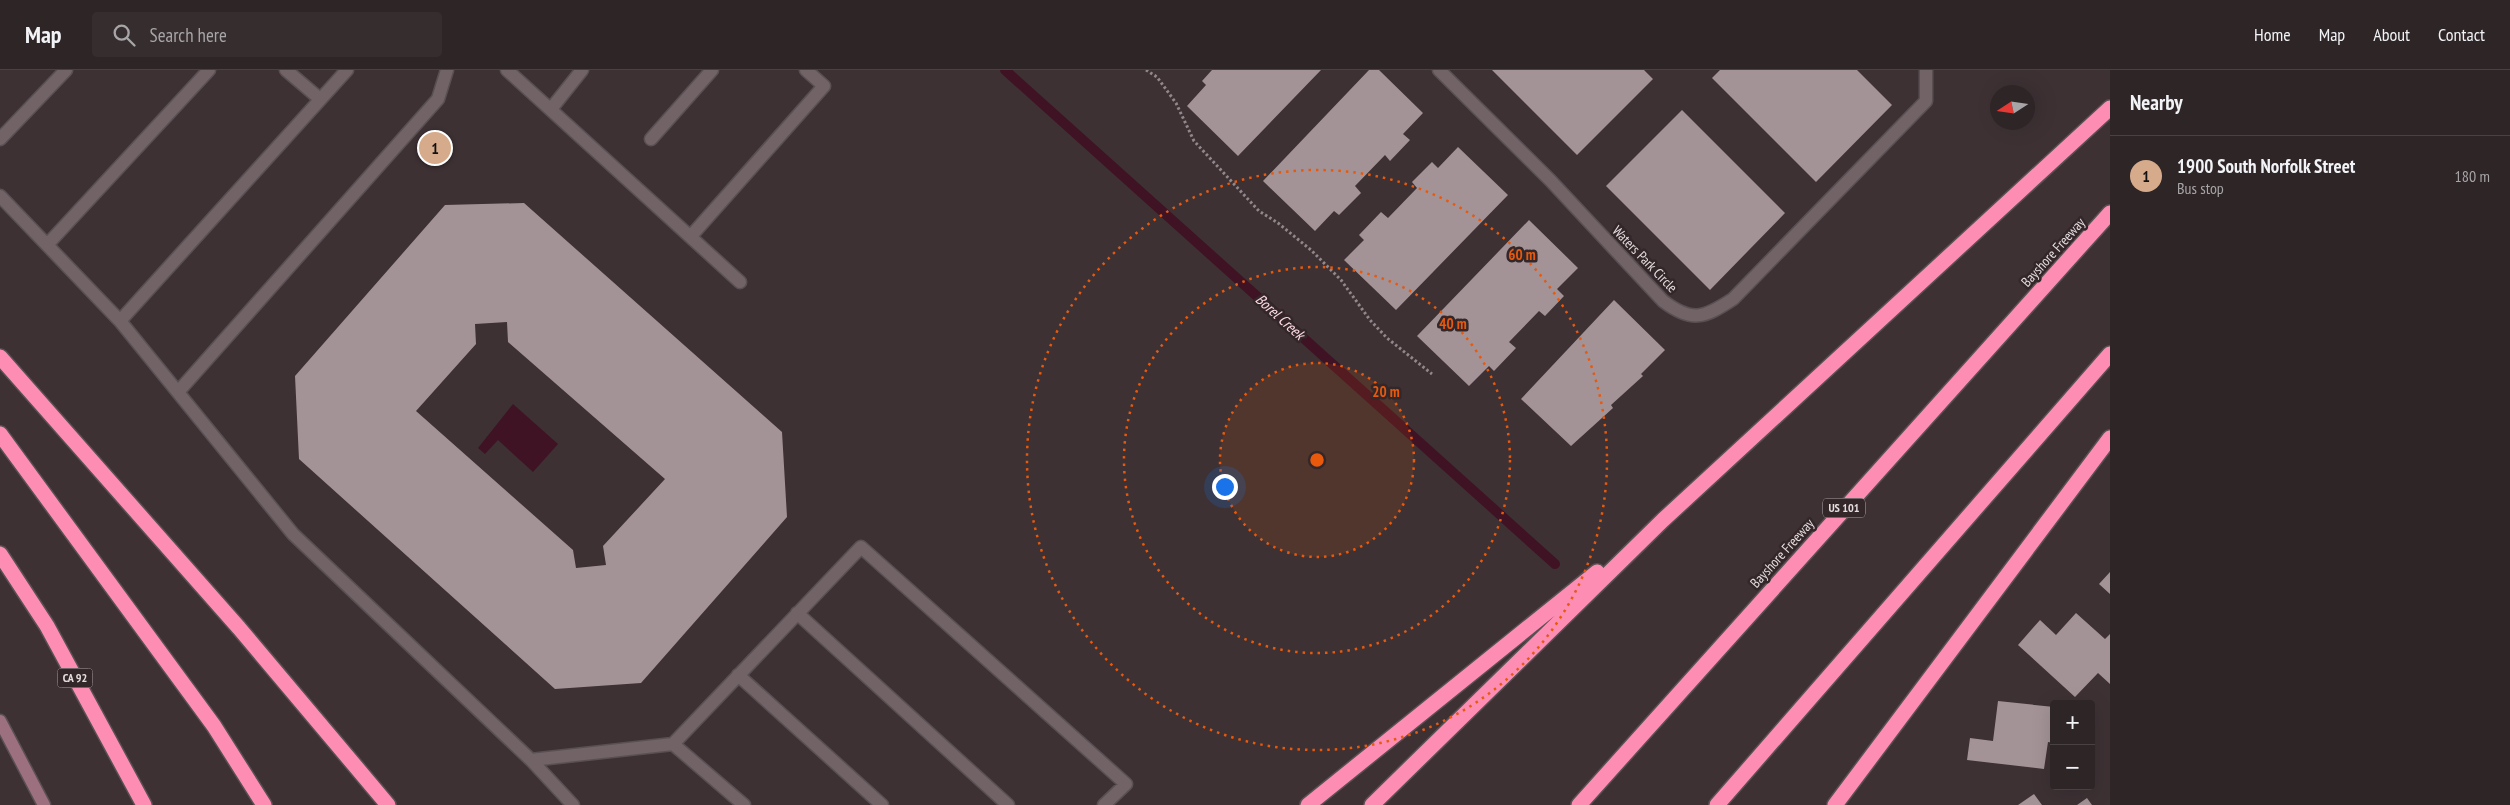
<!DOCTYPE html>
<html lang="en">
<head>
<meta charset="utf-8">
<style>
	:root { --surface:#2e2527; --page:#362d2f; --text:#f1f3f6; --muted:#a7a5a7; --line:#494244; --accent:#d6ab8b }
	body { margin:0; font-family:"PT Sans Narrow",sans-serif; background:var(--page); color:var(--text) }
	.controls { position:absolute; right:15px; bottom:15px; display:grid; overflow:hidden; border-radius:5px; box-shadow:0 5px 20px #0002 }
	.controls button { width:45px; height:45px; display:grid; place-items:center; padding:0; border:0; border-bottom:1px solid var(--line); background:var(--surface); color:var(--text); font:25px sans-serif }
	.compass { position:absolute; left:1990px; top:15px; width:45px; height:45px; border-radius:50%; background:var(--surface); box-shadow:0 5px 20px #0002; rotate:258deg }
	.you { position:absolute; left:1224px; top:416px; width:18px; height:18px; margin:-12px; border:4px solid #fff; border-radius:50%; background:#1a73e8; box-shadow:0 0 0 8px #1a73e833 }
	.badge { display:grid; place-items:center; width:32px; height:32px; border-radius:50%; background:var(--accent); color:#111; font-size:16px; font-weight:700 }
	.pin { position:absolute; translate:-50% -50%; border:2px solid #fff; box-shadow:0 1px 5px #0006 }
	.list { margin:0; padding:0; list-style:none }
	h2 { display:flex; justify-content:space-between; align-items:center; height:65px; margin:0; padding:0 20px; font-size:21px }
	h2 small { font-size:16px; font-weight:400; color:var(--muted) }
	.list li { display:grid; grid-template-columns:32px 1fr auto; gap:15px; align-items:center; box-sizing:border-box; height:80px; padding:0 20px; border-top:1px solid var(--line) }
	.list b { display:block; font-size:19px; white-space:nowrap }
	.list p { margin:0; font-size:16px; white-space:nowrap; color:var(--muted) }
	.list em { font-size:16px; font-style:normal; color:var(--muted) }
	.icon { flex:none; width:28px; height:28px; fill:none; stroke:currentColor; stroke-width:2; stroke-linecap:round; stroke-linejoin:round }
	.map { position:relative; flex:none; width:2110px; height:735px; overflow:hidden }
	header { display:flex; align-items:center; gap:30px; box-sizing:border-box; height:70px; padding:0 25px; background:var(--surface); border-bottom:1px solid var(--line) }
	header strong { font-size:24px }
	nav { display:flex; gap:28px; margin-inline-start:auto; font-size:18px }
	.search { width:350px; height:45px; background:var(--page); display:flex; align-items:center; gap:12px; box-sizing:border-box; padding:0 18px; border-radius:5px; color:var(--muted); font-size:19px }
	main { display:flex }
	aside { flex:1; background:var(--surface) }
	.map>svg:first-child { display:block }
	.water { fill:#401324 }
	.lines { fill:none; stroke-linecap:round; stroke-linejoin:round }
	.stream { stroke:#401324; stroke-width:10 }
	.building { fill:#a39397; fill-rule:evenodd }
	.lane-casing { stroke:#5a5053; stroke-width:15 }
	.street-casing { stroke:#5a5053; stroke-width:15 }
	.secondary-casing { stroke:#5a5053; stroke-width:15 }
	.highway-casing { stroke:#5a5053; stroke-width:18 }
	.path { stroke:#92888b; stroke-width:3; stroke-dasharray:2.5 2.5; stroke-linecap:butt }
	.lane { stroke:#726367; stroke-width:12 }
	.street { stroke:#726367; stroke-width:12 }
	.secondary { stroke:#9c707e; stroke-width:12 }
	.highway { stroke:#fe8db3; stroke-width:15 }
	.ring { fill:none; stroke:#e8590c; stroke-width:2.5; stroke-dasharray:2.5 5 }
	.labels { text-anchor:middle; stroke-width:5; stroke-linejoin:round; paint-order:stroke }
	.shield { fill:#33272a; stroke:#b0a6a9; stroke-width:1 }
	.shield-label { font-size:12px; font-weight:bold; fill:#e5dddf }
	.street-label { font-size:14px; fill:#e5dddf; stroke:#33272a }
	.water-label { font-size:15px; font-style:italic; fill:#fdd9e3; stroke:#33272a }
	.centre { fill:#e8590c; stroke:#33272a; stroke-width:2.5 }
	.ring-label { font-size:15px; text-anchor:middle; font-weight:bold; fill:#e8590c; stroke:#33272a; stroke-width:5; stroke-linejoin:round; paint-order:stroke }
</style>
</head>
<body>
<header>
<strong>Map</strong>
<div class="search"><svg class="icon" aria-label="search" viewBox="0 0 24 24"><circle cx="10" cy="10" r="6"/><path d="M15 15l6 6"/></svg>Search here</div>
<nav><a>Home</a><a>Map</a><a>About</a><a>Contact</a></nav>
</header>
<main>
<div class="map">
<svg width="2110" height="735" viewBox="0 0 2110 735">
	<rect width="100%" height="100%" fill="#3d3134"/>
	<path class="water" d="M513,334l45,40 -25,28 -35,-32 -13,14 -7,-6z"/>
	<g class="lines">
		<path class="stream" d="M1005,0l550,494"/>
	</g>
	<path class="building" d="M1212,0h109l-83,86 -51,-50 19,-21 -4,-4z
		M1369,0h10l44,43 -20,21 7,6 -20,21 -5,-6 -30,31 6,7 -22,22 -5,-4 -19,20 -52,-50z
		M1492,0h152l9,9 -76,76z
		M1720,0h137l35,35 -76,77 -104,-104z
		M1682,40l103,103 -75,77 -104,-104z
		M1458,77l50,48 -112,115 -52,-50 20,-20 -5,-5 22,-23 7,6 29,-30 -5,-6 20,-20 6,6z
		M524,133l258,229 5,85 -146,166 -86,6 -256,-230 -4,-83 150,-171zM507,252l1,20 157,137 -62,67 3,19 -30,3 -3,-18 -157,-139 60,-67 -1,-20z
		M1529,150l49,48 -21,21 7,7 -19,20 -6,-5 -30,31 7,6 -22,23 -5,-5 -20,20 -52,-50z
		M1614,230l51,50 -24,24 2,2 -32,29 2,3 -42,38 -50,-47z
		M2110,502v22l-11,-10z
		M2076,543l29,26 5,-5v50l-12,-11 -23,24 -57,-52 22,-25 16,15z
		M1998,631l56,6v36l-6,-1 -4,27 -77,-9 3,-22 23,3z
		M2034,724l8,11h-24z
		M2087,728l5,7h-15z"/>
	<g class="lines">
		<defs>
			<path id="lane" d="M286,0l34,29
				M507,0l233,212
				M551,39l31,-39
				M0,69l66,-69
				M651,69l61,-69
				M0,126l120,125 173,213 238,226 42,45
				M691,166l133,-150 -18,-16
				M47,175l162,-175
				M120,251l227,-251
				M178,322l260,-293 9,-29
				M797,543l211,192
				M738,605l144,130
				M673,674l71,61
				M531,690l142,-16 188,-197 265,237 -22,21"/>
			<path id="street" d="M1439,0l111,110 113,121c29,22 41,17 70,-2l193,-198v-31"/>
			<path id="secondary" d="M0,651l44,84"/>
			<path id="highway" d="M0,287l239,271 149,177
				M0,364l214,292 50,79
				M0,484l47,72 97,179
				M1308,735l289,-233
				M1372,735l291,-285 447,-412
				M1579,735l531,-592
				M1717,735l393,-451
				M1835,735l275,-367"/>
		</defs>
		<use href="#lane" class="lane-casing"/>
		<use href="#street" class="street-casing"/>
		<use href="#secondary" class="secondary-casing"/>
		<use href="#highway" class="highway-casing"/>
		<path class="path" d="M1146,0l11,7 19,26 18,38 65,70 19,12 33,27 30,30 29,40 17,18 45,36"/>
		<use href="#lane" class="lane"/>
		<use href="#street" class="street"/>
		<use href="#secondary" class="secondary"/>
		<use href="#highway" class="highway"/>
	</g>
	<circle cx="1317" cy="390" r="97" fill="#e8590c" fill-opacity=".12"/>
	<g class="ring">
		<circle cx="1317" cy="390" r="97"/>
		<circle cx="1317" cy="390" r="193"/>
		<circle cx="1317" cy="390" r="290"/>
	</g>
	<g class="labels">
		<g class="shield">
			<rect x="1823" y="428.5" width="42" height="19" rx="4"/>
			<rect x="57.5" y="598.5" width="35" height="19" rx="4"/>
		</g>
		<g class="shield-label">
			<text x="1844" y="442">US 101</text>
			<text x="75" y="612">CA 92</text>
		</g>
		<g class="street-label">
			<text transform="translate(2053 182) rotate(-48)" y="5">Bayshore Freeway</text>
			<text transform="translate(1645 189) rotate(46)" y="5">Waters Park Circle</text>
			<text transform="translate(1782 483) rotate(-48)" y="5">Bayshore Freeway</text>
		</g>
		<g class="water-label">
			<text transform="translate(1280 247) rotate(42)" y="5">Borel Creek</text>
		</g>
	</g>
	<circle cx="1317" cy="390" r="8" class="centre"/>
	<g class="ring-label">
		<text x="1522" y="190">60 m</text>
		<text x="1453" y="259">40 m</text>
		<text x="1386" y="327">20 m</text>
	</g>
</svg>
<div class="controls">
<button>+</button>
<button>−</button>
</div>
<svg class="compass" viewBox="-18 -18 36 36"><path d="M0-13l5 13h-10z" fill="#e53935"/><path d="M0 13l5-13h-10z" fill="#a7a5a7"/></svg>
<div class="you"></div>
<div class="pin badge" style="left:435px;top:78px">1</div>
</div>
<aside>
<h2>Nearby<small></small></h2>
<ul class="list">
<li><span class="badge">1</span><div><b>1900 South Norfolk Street</b><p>Bus stop</p></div><em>180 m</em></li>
</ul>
</aside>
</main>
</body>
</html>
